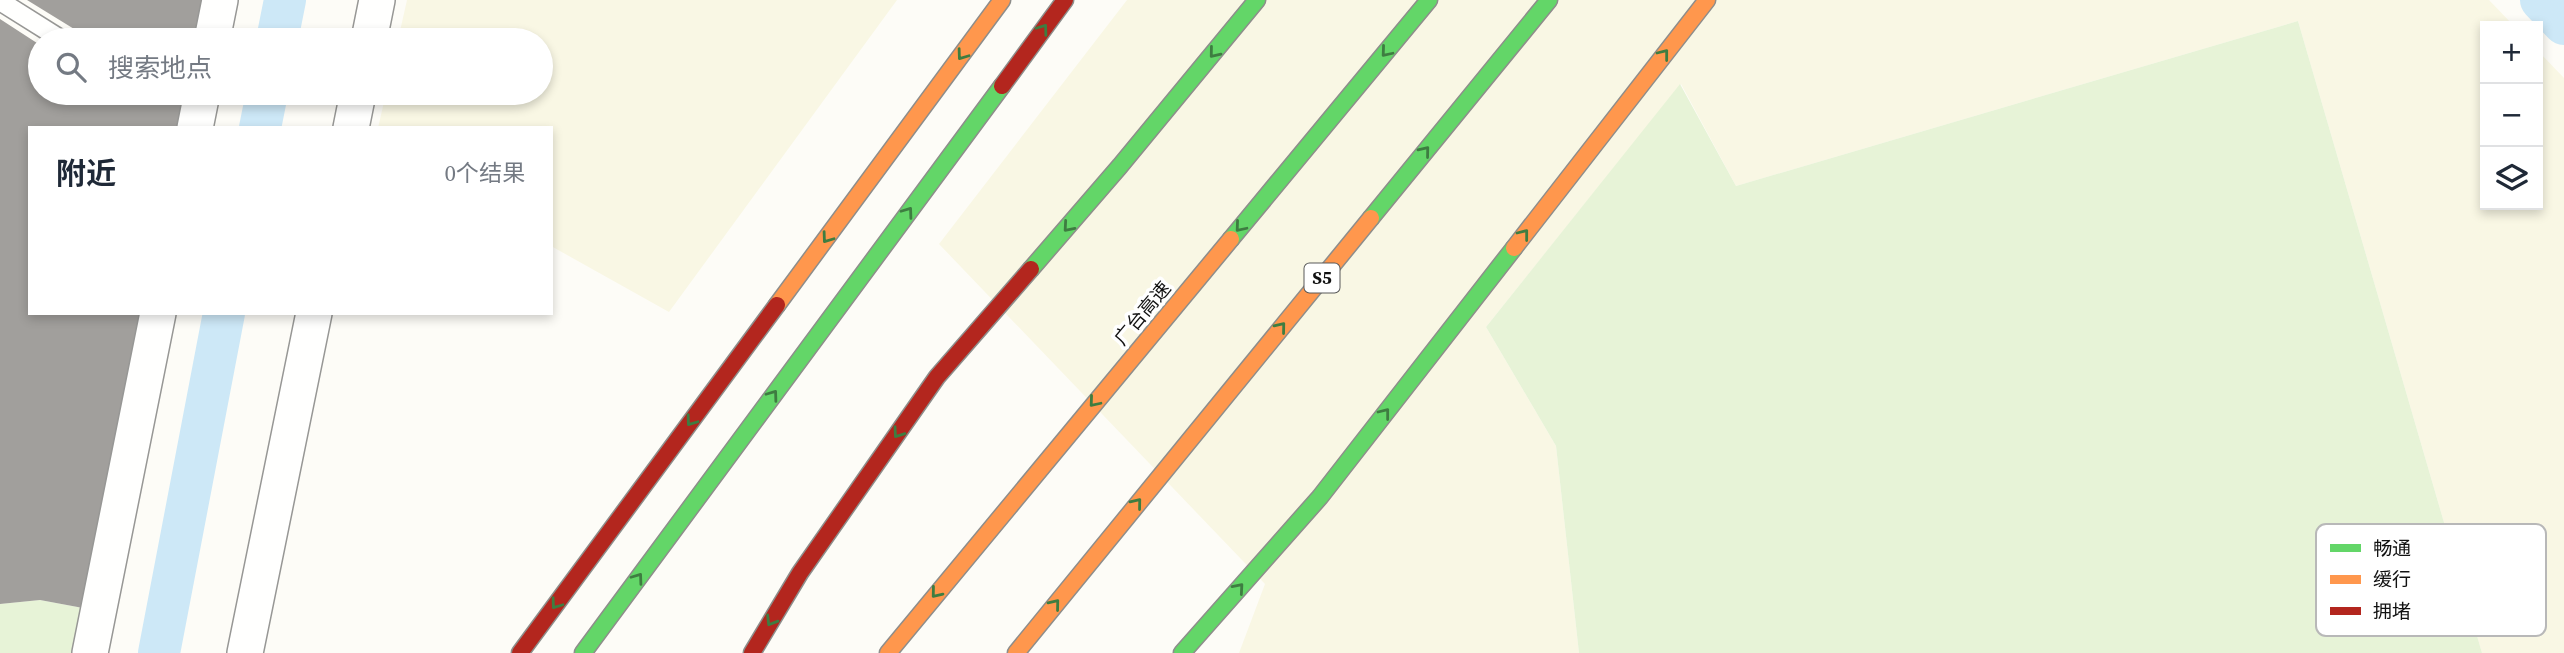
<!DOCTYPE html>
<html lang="zh">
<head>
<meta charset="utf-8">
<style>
	:root { --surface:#fff; --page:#f2f2f3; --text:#1f2937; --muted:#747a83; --line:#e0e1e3 }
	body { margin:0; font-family:"Source Serif 4","Noto Sans SC",serif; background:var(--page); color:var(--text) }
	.controls { position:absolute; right:21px; top:21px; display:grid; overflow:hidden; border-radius:0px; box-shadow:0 4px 10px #0003 }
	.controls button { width:63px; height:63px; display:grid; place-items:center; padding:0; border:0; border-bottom:2px solid var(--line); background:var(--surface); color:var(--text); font:35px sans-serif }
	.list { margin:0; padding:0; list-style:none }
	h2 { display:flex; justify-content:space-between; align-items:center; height:91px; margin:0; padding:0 28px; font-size:30px }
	h2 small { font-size:23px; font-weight:400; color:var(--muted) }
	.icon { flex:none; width:38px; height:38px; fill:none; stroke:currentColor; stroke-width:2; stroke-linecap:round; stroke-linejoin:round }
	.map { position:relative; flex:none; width:2564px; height:653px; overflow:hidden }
	.search { position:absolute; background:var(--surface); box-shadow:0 4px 10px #0003; left:28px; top:28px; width:525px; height:77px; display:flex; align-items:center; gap:18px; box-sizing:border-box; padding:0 24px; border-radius:38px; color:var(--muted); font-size:26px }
	.panel { position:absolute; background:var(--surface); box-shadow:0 4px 10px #0003; left:28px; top:126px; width:525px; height:189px; border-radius:0px }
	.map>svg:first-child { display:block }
	.farmland { fill:#f9f7e4 }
	.green { fill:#e7f3d7 }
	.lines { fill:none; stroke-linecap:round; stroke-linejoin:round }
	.canal { stroke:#cde8f7; stroke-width:42 }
	.building { fill:#a19f9c }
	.lane-casing { stroke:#979795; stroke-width:21 }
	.street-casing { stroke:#979795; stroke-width:38 }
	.fast-casing { stroke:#8e8d8b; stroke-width:19 }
	.slow-casing { stroke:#8e8d8b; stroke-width:19 }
	.jam-casing { stroke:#8e8d8b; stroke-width:19 }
	.lane { stroke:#fffffe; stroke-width:18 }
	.street { stroke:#fffffe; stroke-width:35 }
	.fast { stroke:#63d668; stroke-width:16 }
	.slow { stroke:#ff974d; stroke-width:16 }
	.jam { stroke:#b3261e; stroke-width:16 }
	.oneway { stroke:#3e7d41 }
	.labels { text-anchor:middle; stroke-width:7; stroke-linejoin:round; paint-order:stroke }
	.shield { fill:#fff; stroke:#585858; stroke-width:2 }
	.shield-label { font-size:18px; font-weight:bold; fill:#111 }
	.street-label { font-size:19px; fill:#111; stroke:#fff }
	.key { fill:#fff; stroke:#b8b8b8; stroke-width:2 }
	.key-label { font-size:19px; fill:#111 }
</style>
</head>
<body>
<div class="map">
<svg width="2564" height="653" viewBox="0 0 2564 653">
	<rect width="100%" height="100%" fill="#fdfcf7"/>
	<path class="farmland" d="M407,0h490l-228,312 -118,-66v-118h-173l8,-35h155v-53h-143z
		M1127,0h1362l25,26h-29v179h53v-154l26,27v575h-82l-184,-632 -562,165 -55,-102 -195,243 70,119 23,207h-340l26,-69 -326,-340z"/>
	<path class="green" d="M2298,21l184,632h-903l-23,-207 -70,-119 194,-243 56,102z
		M40,600l43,8 -9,45h-74v-49z"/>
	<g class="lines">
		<path class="canal" d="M2541,0l23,24
			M277,40l8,-40
			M260,128l7,-35
			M159,653l65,-340"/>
	</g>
	<path class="building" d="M27,0h176l-8,40h-103z
		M0,19l40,26v48h145l-7,35h-148v185h111l-58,295 -43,-8 -40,4z"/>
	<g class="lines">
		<defs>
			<path id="lane" d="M0,1l62,39"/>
			<path id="street" d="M212,40l8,-40
				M369,40l8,-40
				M195,128l7,-35
				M351,128l7,-35
				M90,653l68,-340
				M245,653l69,-340"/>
			<path id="fast" d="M1371,218l178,-218
				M1231,239l198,-239
				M1031,269l89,-103 137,-166
				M583,653l419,-567
				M1182,653l138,-156 194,-249"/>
			<path id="slow" d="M1514,248l193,-248
				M777,305l225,-305
				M888,653l343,-414
				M1016,653l355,-435"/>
			<path id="jam" d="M1002,86l63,-86
				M520,653l257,-348
				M752,653l48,-80 137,-196 94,-108"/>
		</defs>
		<use href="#lane" class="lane-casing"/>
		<use href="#street" class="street-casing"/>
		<use href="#fast" class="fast-casing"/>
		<use href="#slow" class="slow-casing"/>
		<use href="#jam" class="jam-casing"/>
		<use href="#lane" class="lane"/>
		<use href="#street" class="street"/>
		<use href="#fast" class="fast"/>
		<use href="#slow" class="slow"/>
		<use href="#jam" class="jam"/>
	</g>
	<defs><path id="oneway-chevron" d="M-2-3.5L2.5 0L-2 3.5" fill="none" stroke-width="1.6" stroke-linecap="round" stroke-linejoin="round" transform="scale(1.75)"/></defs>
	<g class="oneway">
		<use href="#oneway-chevron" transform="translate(1043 29) rotate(-54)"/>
		<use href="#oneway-chevron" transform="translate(1386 52) rotate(130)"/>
		<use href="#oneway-chevron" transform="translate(1214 53) rotate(129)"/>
		<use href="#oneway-chevron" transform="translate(1664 54) rotate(-52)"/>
		<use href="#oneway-chevron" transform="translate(962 55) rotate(126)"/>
		<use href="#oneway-chevron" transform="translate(1425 151) rotate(-51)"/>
		<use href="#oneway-chevron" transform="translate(908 212) rotate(-54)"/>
		<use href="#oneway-chevron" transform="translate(1068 227) rotate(131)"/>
		<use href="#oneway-chevron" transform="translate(1240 227) rotate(130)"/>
		<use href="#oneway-chevron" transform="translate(1524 234) rotate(-52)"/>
		<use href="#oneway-chevron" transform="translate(827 238) rotate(126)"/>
		<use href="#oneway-chevron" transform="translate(1281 327) rotate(-51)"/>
		<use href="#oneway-chevron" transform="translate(773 395) rotate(-54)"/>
		<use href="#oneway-chevron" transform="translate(1094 402) rotate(130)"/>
		<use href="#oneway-chevron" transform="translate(1385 413) rotate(-52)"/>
		<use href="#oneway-chevron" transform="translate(691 421) rotate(126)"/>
		<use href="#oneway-chevron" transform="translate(898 433) rotate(125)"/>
		<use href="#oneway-chevron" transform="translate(1137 503) rotate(-51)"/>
		<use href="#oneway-chevron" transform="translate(638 578) rotate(-54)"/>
		<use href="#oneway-chevron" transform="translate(1239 588) rotate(-49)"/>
		<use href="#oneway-chevron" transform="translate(936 593) rotate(129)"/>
		<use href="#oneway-chevron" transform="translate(556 604) rotate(126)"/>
		<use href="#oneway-chevron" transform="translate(1055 604) rotate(-51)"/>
		<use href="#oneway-chevron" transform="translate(771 621) rotate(121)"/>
	</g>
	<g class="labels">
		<rect class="shield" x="1304.5" y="263.5" width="35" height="29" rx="5"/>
		<g class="shield-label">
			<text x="1322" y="284">S5</text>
		</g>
		<g class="street-label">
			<text transform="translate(1142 313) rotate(-50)" y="7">广台高速</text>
		</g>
	</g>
	<rect x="2316" y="524" width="230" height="112" rx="10" class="key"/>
	<rect x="2330" y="544" width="31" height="8" fill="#63d668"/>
	<rect x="2330" y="575" width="31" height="9" fill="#ff974d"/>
	<rect x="2330" y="607" width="31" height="8" fill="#b3261e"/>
	<g class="key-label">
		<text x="2373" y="555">畅通</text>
		<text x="2373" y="586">缓行</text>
		<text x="2373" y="618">拥堵</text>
	</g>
</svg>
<div class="controls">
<button>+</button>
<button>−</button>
<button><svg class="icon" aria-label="layers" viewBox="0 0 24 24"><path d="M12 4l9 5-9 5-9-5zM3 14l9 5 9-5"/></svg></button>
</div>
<div class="search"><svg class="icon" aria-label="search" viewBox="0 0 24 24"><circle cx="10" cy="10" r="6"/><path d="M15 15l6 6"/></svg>搜索地点</div>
<section class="panel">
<h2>附近<small>0个结果</small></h2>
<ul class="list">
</ul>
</section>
</div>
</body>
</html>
